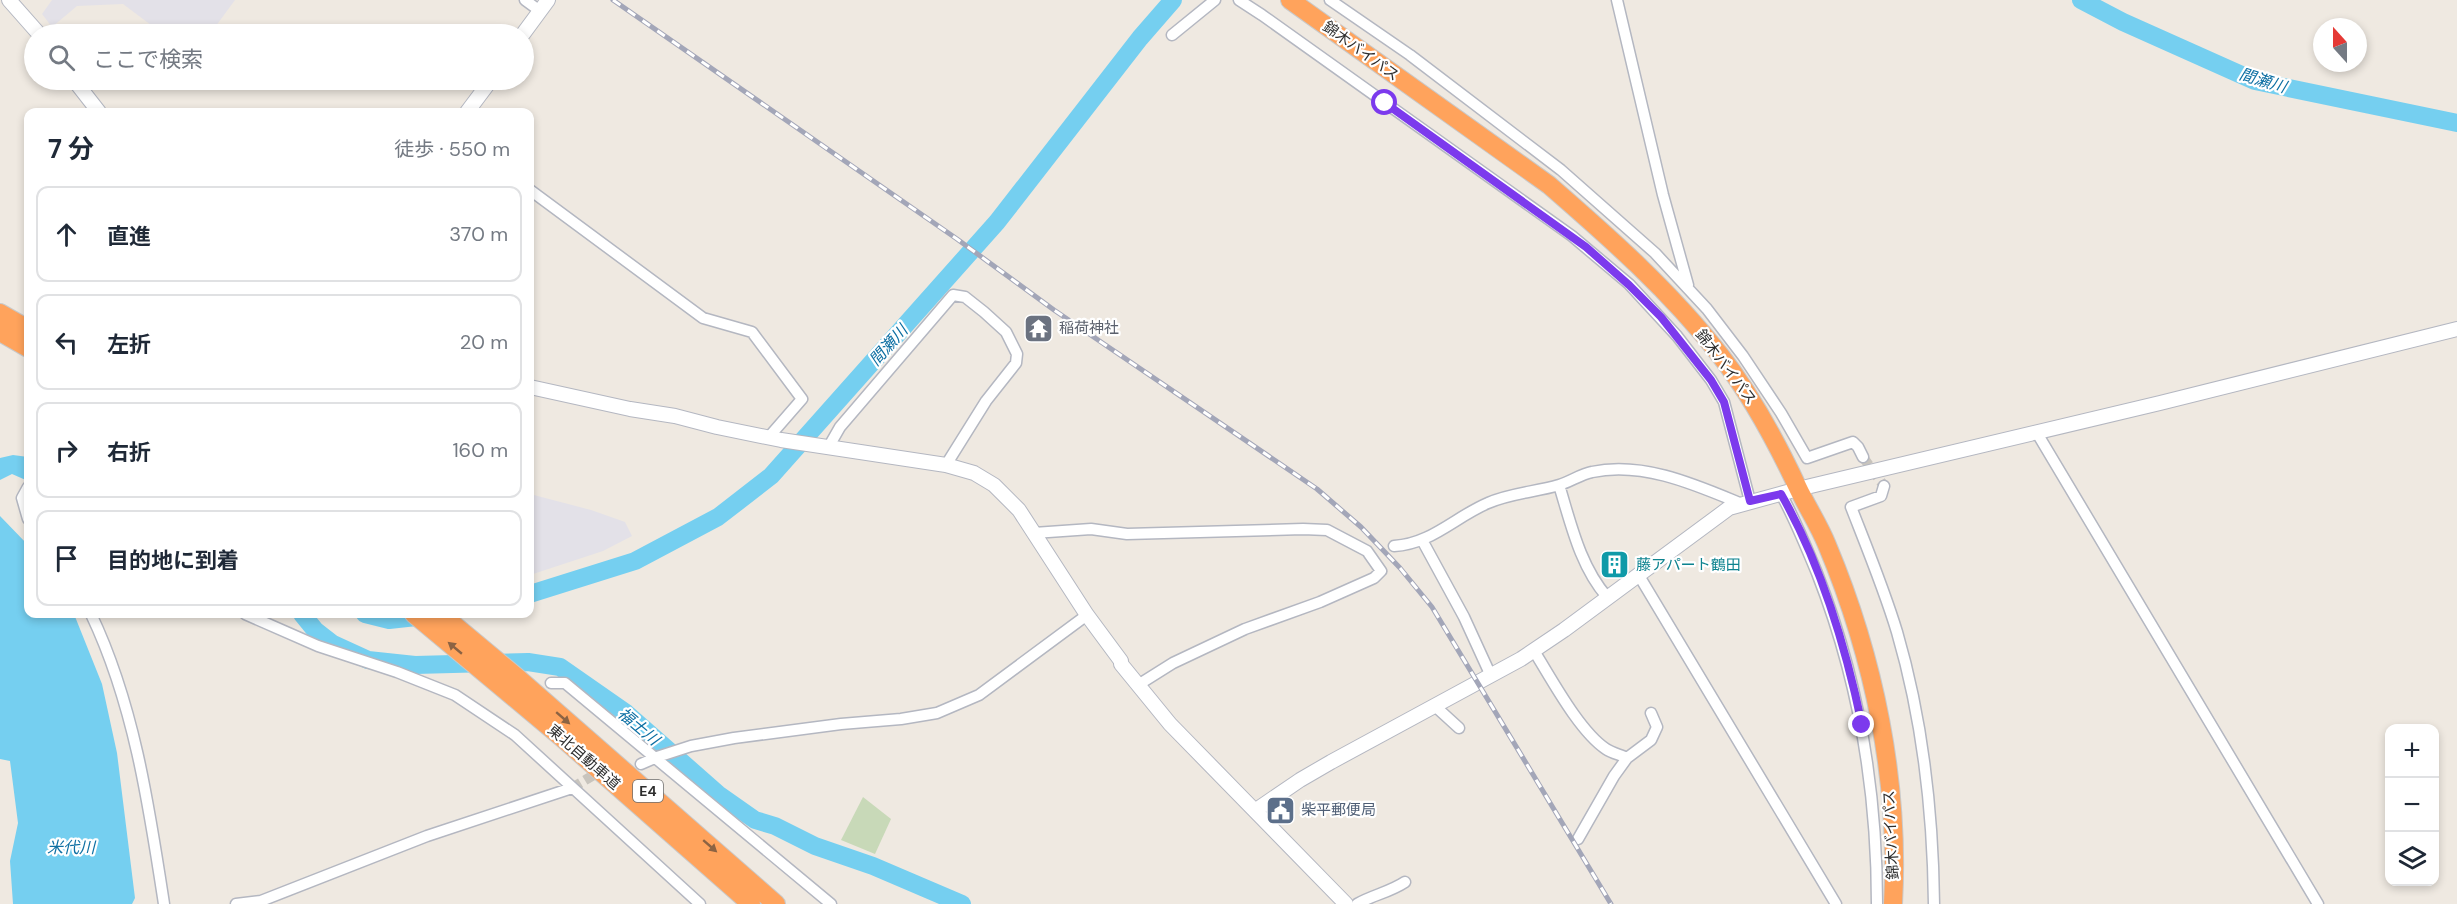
<!DOCTYPE html>
<html lang="ja">
<head>
<meta charset="utf-8">
<style>
	:root { --surface:#fff; --page:#f2f2f3; --text:#1f2937; --muted:#747a83; --line:#e0e1e3 }
	body { margin:0; font-family:"DM Sans","Noto Sans JP",sans-serif; background:var(--page); color:var(--text) }
	.controls { position:absolute; right:18px; bottom:18px; display:grid; overflow:hidden; border-radius:12px; box-shadow:0 3px 9px #0003 }
	.controls button { width:54px; height:54px; display:grid; place-items:center; padding:0; border:0; border-bottom:2px solid var(--line); background:var(--surface); color:var(--text); font:30px sans-serif }
	.compass { position:absolute; left:2313px; top:18px; width:54px; height:54px; border-radius:50%; background:var(--surface); box-shadow:0 3px 9px #0003; rotate:339deg }
	.stop { position:absolute; width:18px; height:18px; margin:-14px; border:4px solid #7c3aed; border-radius:50%; background:#fff }
	.stop.end { background:#7c3aed; border-color:#fff; box-shadow:0 2px 6px #0008 }
	.list { margin:0; padding:0; list-style:none }
	h2 { display:flex; justify-content:space-between; align-items:center; height:78px; margin:0; padding:0 24px; font-size:26px }
	h2 small { font-size:20px; font-weight:400; color:var(--muted) }
	.list li { display:grid; grid-template-columns:39px 1fr auto; gap:18px; align-items:center; box-sizing:border-box; height:96px; margin:0 12px 12px; padding:0 12px; border:2px solid var(--line); border-radius:12px }
	.list b { display:block; font-size:22px; white-space:nowrap }
	.list em { font-size:20px; font-style:normal; color:var(--muted) }
	.icon { flex:none; width:33px; height:33px; fill:none; stroke:currentColor; stroke-width:2; stroke-linecap:round; stroke-linejoin:round }
	.map { position:relative; flex:none; width:2457px; height:904px; overflow:hidden }
	.search { position:absolute; background:var(--surface); box-shadow:0 3px 9px #0003; left:24px; top:24px; width:510px; height:66px; display:flex; align-items:center; gap:15px; box-sizing:border-box; padding:0 21px; border-radius:33px; color:var(--muted); font-size:22px }
	.panel { position:absolute; background:var(--surface); box-shadow:0 3px 9px #0003; left:24px; top:108px; width:510px; height:510px; border-radius:12px }
	.map>svg:first-child { display:block }
	.industrial { fill:#e3e1e8 }
	.cemetery { fill:#c8d9b8 }
	.water { fill:#75cff0 }
	.lines { fill:none; stroke-linecap:round; stroke-linejoin:round }
	.river { stroke:#75cff0; stroke-width:18 }
	.street-tunnel { stroke:#c8c4bd; stroke-width:10; stroke-dasharray:10 5; stroke-linecap:butt }
	.street-casing { stroke:#b4b7c1; stroke-width:13 }
	.secondary-casing { stroke:#b4b7c1; stroke-width:16 }
	.highway-casing { stroke:#c9c9c9; stroke-width:20 }
	.street { stroke:#fff; stroke-width:10 }
	.secondary { stroke:#fff; stroke-width:14 }
	.highway { stroke:#ffa35c; stroke-width:18 }
	.rail-casing { stroke:#a3a6b8; stroke-width:5 }
	.rail { stroke:#fff; stroke-width:3; stroke-dasharray:9; stroke-linecap:butt }
	.oneway { fill:#8c6343 }
	.route { stroke:#7c3aed; stroke-width:8 }
	.labels { text-anchor:middle; stroke-width:4.5; stroke-linejoin:round; paint-order:stroke }
	.shield { fill:#fff; stroke:#6d6d6d; stroke-width:1.5 }
	.shield-label { font-size:14px; font-weight:bold; fill:#2e2e2e }
	.street-label { font-size:15px; fill:#2e2e2e; stroke:#fff }
	.worship-label { font-size:15px; fill:#5b616d; stroke:#fff; text-anchor:start }
	.culture-label { font-size:15px; fill:#0d838f; stroke:#fff; text-anchor:start }
	.service-label { font-size:15px; fill:#4e5e75; stroke:#fff; text-anchor:start }
	.water-label { font-size:16px; font-style:italic; fill:#0d6fa3; stroke:#fff }
</style>
</head>
<body>
<div class="map">
<svg width="2457" height="904" viewBox="0 0 2457 904">
	<rect width="100%" height="100%" fill="#efe9e1"/>
	<path class="industrial" d="M52,0h183l-25,34h-47l-40,-30 -46,2 -25,21 -10,-13z
		M530,494l61,16 34,12 7,14 -29,15 -73,24z"/>
	<path class="cemetery" d="M863,797l28,22 -16,35 -34,-14z"/>
	<path class="water" d="M13,455l15,2v24l-16,-7 -12,6v-22z
		M0,516l28,29v69h46l28,70 15,69 18,145 -3,6h-119l-3,-43 8,-38 -8,-62 -10,-2z"/>
	<g class="lines">
		<path class="river" d="M2081,0l42,22 132,59 202,42
			M530,594l105,-33 83,-44 53,-41 226,-254 143,-184 33,-38
			M302,614l13,16 18,14 35,16 47,5 113,-3 32,5 66,46 92,81 37,26 20,6 40,20 58,20 89,38
			M365,614l24,6 54,-6"/>
		<path class="street-tunnel" d="M1863,457l21,29
			M572,788l30,-18"/>
		<defs>
			<path id="street" d="M525,0l15,11
				M1239,0l23,15 310,221 57,48 48,52 34,44 13,22 26,99
				M1330,0l80,55 151,115 94,83 52,56 36,47 38,57 26,45 46,-16 5,5 5,10
				M1617,0l46,195 25,90
				M1172,35l43,-35
				M530,190l173,128 49,14 50,67 -34,39
				M2037,433l281,471
				M828,448l12,-21 113,-132 12,2 19,15 22,20 11,22 -1,9 -30,38 -40,64
				M1559,485c12,39 21,81 48,112
				M1884,486l-3,10 -30,11c16,41 33,82 46,125 26,89 36,180 37,272
				M28,487l-6,11 6,21
				M1781,494c14,25 25,53 36,79 42,107 60,217 60,331
				M1034,533l57,-4 36,5 176,-5 24,1 40,21 14,20 -7,7 -54,24 -75,27 -72,34 -35,22
				M1422,540l42,77 27,59
				M1394,546c37,-2 61,-29 94,-43 22,-10 48,-11 71,-18 11,-3 22,-11 33,-13 51,-11 104,13 150,32
				M1638,574l198,330
				M91,614c43,90 58,192 73,290
				M245,614l73,32 79,26 58,23 60,40 185,169
				M1534,651c17,27 45,80 72,98 6,4 15,6 21,9l24,-18 6,-13 -6,-14
				M551,683h14l266,221
				M1436,707l23,21
				M641,764l16,-7 34,-11 43,-8 107,-14 60,-5 36,-6 42,-18 108,-80
				M1578,839l36,-63 13,-18
				M236,904l25,-3 166,-65 145,-48
				M1357,904c16,-9 33,-12 48,-22"/>
			<path id="secondary" d="M9,0l30,34
				M523,34l25,-34
				M74,80l25,32
				M467,112l24,-32
				M530,387l100,22 45,7 42,11 64,13 165,25 28,8 20,12 25,25 68,105 34,46v3l49,60 176,180
				M1256,810l44,-30 31,-18 190,-103 43,-29 165,-122 69,-19 362,-86 297,-74"/>
			<path id="highway" d="M1290,0l259,185c61,53 121,106 171,170 32,41 56,86 78,133 9,19 21,37 29,57 47,112 73,237 66,359
				M0,313l28,16
				M0,332l28,16
				M414,614l146,122 191,168
				M441,614l78,65 257,225"/>
		</defs>
		<use href="#street" class="street-casing"/>
		<use href="#secondary" class="secondary-casing"/>
		<use href="#highway" class="highway-casing"/>
		<use href="#street" class="street"/>
		<use href="#secondary" class="secondary"/>
		<use href="#highway" class="highway"/>
		<defs>
			<path id="rail" d="M613,0l344,239 97,71 263,179 44,38 39,41 32,39 179,297"/>
		</defs>
		<use href="#rail" class="rail-casing"/>
		<use href="#rail" class="rail"/>
	</g>
	<defs><path id="oneway-solid" d="M-6-.8H1V-3.2L6.5 0L1 3.2V.8H-6Z" transform="scale(1.5)"/></defs>
	<g class="oneway">
		<use href="#oneway-solid" transform="translate(455 648) rotate(-140)"/>
		<use href="#oneway-solid" transform="translate(563 718) rotate(41)"/>
		<use href="#oneway-solid" transform="translate(710 846) rotate(41)"/>
	</g>
	<g class="lines">
		<path class="route" d="M1385,103l201,144 43,38 32,32 50,63 13,22 26,99 31,-7c39,68 65,154 81,231"/>
	</g>
	<defs>
		<symbol id="temple-square" viewBox="-11 -11 22 22"><rect x="-9" y="-9" width="18" height="18" rx="4" fill="#6b7280" stroke="#fff"/><path d="M0-6L5-2H3V0L6.5 2.5H4V6H1.5V3h-3V6H-4V2.5H-6.5L-3 0V-2H-5Z" fill="#fff"/></symbol>
		<symbol id="building-square" viewBox="-11 -11 22 22"><rect x="-9" y="-9" width="18" height="18" rx="4" fill="#0f9aa8" stroke="#fff"/><path d="M-4-6H4V6H1V3H-1V6H-4ZM-2.5-4.3h1.7v1.8h-1.7ZM.8-4.3h1.7v1.8H.8ZM-2.5-1h1.7V.8h-1.7ZM.8-1h1.7V.8H.8Z" fill="#fff"/></symbol>
		<symbol id="civic-square" viewBox="-11 -11 22 22"><rect x="-9" y="-9" width="18" height="18" rx="4" fill="#5c6f8a" stroke="#fff"/><path d="M-.6-6.5H3V-4.5H.6V-3L4-1V1h2V6H-6V1h2V-1L-.6-3ZM-1.2 2.5V6h2.4V2.5Z" fill="#fff"/></symbol>
	</defs>
	<g fill-rule="evenodd">
		<use href="#temple-square" x="1022" y="312" width="33" height="33"/>
		<use href="#building-square" x="1598" y="548" width="33" height="33"/>
		<use href="#civic-square" x="1264" y="794" width="33" height="33"/>
	</g>
	<g class="labels">
		<rect class="shield" x="633" y="780" width="30" height="22" rx="4.5"/>
		<g class="shield-label">
			<text x="648" y="796">E4</text>
		</g>
		<g class="street-label">
			<text transform="translate(1361 51) rotate(36)" y="5">錦木バイパス</text>
			<text transform="translate(1726 367) rotate(53)" y="5">錦木バイパス</text>
			<text transform="translate(584 757) rotate(41)" y="5">東北自動車道</text>
			<text transform="translate(1891 835) rotate(-93)" y="5">錦木バイパス</text>
		</g>
		<g class="worship-label">
			<text x="1059" y="333">稲荷神社</text>
		</g>
		<g class="culture-label">
			<text x="1636" y="570">藤アパート鶴田</text>
		</g>
		<g class="service-label">
			<text x="1301" y="815">柴平郵便局</text>
		</g>
		<g class="water-label">
			<text transform="translate(2263 80) rotate(17)" y="6">間瀬川</text>
			<text transform="translate(888 345) rotate(-48)" y="6">間瀬川</text>
			<text transform="translate(639 726) rotate(40)" y="6">福士川</text>
			<text x="71" y="853">米代川</text>
		</g>
	</g>
</svg>
<div class="controls">
<button>+</button>
<button>−</button>
<button><svg class="icon" aria-label="layers" viewBox="0 0 24 24"><path d="M12 4l9 5-9 5-9-5zM3 14l9 5 9-5"/></svg></button>
</div>
<svg class="compass" viewBox="-18 -18 36 36"><path d="M0-13l5 13h-10z" fill="#e53935"/><path d="M0 13l5-13h-10z" fill="#747a83"/></svg>
<div class="stop" style="left:1385px;top:103px"></div>
<div class="stop end" style="left:1862px;top:725px"></div>
<div class="search"><svg class="icon" aria-label="search" viewBox="0 0 24 24"><circle cx="10" cy="10" r="6"/><path d="M15 15l6 6"/></svg>ここで検索</div>
<section class="panel">
<h2>7 分<small>徒歩 · 550 m</small></h2>
<ul class="list">
<li><svg class="icon" aria-label="ahead" viewBox="0 0 24 24"><path d="M12 20V5M6 11l6-6 6 6"/></svg><div><b>直進</b></div><em>370 m</em></li>
<li><svg class="icon" aria-label="left" viewBox="0 0 24 24"><path d="M17 20v-9H6M10 6l-5 5 5 5"/></svg><div><b>左折</b></div><em>20 m</em></li>
<li><svg class="icon" aria-label="right" viewBox="0 0 24 24"><path d="M7 20v-9h11M14 6l5 5-5 5"/></svg><div><b>右折</b></div><em>160 m</em></li>
<li><svg class="icon" aria-label="arrive" viewBox="0 0 24 24"><path d="M6 21V4h12l-3 4 3 4H6"/></svg><div><b>目的地に到着</b></div></li>
</ul>
</section>
</div>
</body>
</html>
